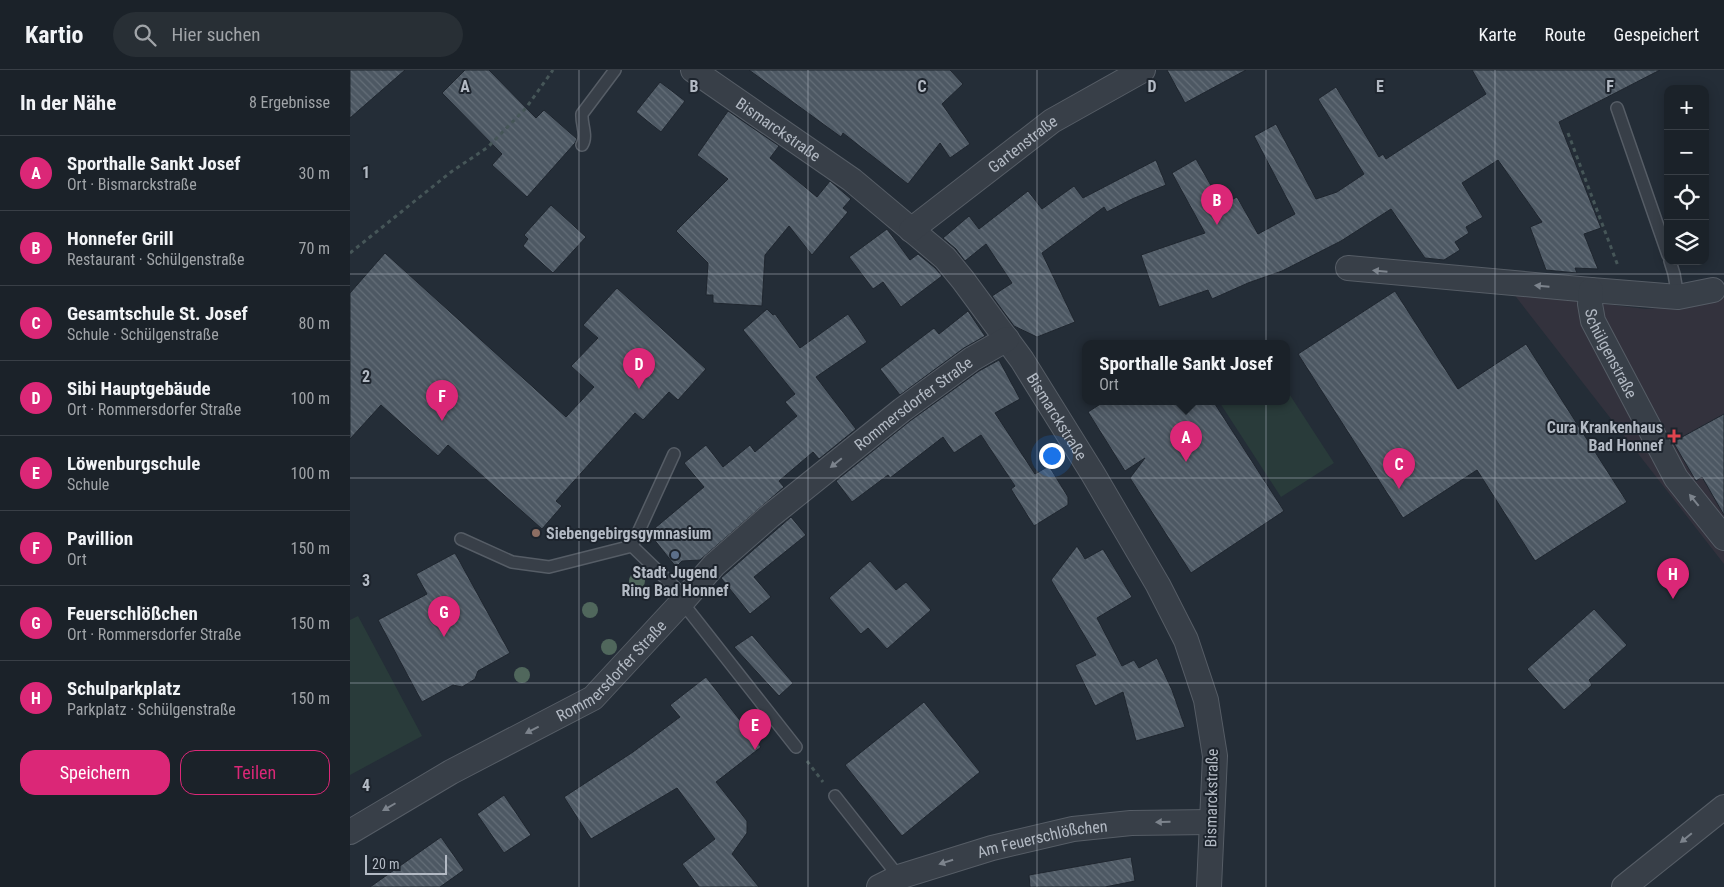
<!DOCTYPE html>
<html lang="de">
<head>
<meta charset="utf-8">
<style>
	:root { --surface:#1b2229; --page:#282f35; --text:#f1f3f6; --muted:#a0a4a8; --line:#393f46; --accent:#db2777 }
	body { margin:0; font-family:"Roboto Condensed",sans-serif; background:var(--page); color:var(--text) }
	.controls { position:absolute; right:15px; top:15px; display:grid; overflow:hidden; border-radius:10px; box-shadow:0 2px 12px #0003 }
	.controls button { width:45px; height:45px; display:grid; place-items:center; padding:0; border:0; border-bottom:1px solid var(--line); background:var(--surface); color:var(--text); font:25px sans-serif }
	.scale { position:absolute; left:15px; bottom:12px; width:82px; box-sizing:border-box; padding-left:5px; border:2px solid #b3bac4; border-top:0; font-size:14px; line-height:18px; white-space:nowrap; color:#b3bac4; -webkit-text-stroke:4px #1d242d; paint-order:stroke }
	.you { position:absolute; left:701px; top:385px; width:18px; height:18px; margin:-12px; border:4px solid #fff; border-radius:50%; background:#1a73e8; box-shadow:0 0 0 8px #1a73e833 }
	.badge { display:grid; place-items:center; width:32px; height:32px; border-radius:50%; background:var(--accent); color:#fff; font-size:16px; font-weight:700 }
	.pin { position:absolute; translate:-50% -41px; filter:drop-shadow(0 1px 2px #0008) }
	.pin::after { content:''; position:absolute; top:26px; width:18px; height:15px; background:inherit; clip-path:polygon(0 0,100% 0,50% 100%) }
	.popup { position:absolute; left:732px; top:270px; width:208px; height:65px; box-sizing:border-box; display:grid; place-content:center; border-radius:10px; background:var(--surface); filter:drop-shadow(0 1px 4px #0005); font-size:16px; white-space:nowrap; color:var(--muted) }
	.popup b { font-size:19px; color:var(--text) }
	.popup::after { content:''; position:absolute; left:50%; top:100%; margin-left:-10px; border:10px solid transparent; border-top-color:var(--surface) }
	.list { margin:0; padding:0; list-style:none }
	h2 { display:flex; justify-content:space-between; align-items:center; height:65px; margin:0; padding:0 20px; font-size:21px }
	h2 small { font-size:16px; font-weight:400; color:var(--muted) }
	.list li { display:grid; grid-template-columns:32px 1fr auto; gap:15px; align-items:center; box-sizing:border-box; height:75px; padding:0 20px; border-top:1px solid var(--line) }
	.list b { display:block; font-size:19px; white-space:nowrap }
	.list p { margin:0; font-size:16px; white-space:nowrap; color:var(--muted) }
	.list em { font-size:16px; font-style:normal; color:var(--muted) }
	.actions { display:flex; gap:10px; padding:15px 20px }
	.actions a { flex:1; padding:11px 0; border:1px solid var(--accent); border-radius:15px; text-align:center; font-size:18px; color:var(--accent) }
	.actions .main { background:var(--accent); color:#fff }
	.icon { flex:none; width:28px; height:28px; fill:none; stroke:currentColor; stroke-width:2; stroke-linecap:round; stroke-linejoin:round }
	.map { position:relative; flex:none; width:1374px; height:817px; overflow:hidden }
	header { display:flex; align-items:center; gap:30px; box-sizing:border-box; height:70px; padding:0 25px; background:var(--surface); border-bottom:1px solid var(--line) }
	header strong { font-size:24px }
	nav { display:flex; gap:28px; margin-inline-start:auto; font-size:18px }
	.search { width:350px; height:45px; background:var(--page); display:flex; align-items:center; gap:12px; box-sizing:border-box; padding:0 18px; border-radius:28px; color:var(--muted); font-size:19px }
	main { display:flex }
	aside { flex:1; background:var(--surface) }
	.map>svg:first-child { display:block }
	.medical { fill:#33323d }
	.grass { fill:#293b3a }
	.building { fill:url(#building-back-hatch); stroke:#1f262f }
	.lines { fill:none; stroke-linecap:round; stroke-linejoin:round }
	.lane-casing { stroke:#565d66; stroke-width:14 }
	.street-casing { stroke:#565d66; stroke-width:26 }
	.path { stroke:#465658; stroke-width:3; stroke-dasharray:4 4; stroke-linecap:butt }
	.lane { stroke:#383f48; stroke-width:11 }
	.street { stroke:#383f48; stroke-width:24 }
	.tree { fill:#50675c }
	.oneway { fill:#7c838c }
	.grid { fill:none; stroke:#b3bac4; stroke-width:1; stroke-opacity:0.55 }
	.health-dot { fill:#e0444e; stroke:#1d242d; stroke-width:2 }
	.education-dot { fill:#8d6e63; stroke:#1d242d; stroke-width:2 }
	.service-dot { fill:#5c6f8a; stroke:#1d242d; stroke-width:2 }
	.labels { text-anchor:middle; stroke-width:4; stroke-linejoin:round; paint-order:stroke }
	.street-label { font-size:16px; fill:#b3bac4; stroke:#1d242d }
	.poi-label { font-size:16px; font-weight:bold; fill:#b3bac4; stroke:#1d242d; text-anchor:end }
	.grid-label { font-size:16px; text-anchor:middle; font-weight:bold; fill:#b3bac4; stroke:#1d242d; stroke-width:4; stroke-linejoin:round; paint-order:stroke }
</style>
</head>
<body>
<header>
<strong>Kartio</strong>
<div class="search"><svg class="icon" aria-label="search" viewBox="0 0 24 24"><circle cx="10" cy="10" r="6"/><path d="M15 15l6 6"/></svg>Hier suchen</div>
<nav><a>Karte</a><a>Route</a><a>Gespeichert</a></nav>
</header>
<main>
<aside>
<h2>In der Nähe<small>8 Ergebnisse</small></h2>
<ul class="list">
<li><span class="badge">A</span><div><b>Sporthalle Sankt Josef</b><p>Ort · Bismarckstraße</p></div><em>30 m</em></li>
<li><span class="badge">B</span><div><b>Honnefer Grill</b><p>Restaurant · Schülgenstraße</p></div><em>70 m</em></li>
<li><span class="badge">C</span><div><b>Gesamtschule St. Josef</b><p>Schule · Schülgenstraße</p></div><em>80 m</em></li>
<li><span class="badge">D</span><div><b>Sibi Hauptgebäude</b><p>Ort · Rommersdorfer Straße</p></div><em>100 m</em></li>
<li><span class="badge">E</span><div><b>Löwenburgschule</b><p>Schule</p></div><em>100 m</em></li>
<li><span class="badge">F</span><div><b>Pavillion</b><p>Ort</p></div><em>150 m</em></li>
<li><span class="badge">G</span><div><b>Feuerschlößchen</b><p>Ort · Rommersdorfer Straße</p></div><em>150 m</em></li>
<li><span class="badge">H</span><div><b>Schulparkplatz</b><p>Parkplatz · Schülgenstraße</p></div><em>150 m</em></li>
</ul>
<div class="actions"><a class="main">Speichern</a><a>Teilen</a></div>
</aside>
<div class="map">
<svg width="1374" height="817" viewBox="0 0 1374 817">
	<defs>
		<pattern id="building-back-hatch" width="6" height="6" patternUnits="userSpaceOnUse" patternTransform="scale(1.25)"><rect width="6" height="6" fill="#4d5863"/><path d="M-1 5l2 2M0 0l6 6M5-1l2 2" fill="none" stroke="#646e78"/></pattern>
	</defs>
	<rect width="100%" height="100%" fill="#242d37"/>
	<path class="medical" d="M1163,223l133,16 56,-5 22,-10v270z"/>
	<path class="grass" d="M936,319l48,74 -53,34 -61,-94 4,-2h62z
		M8,546l64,120 -72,39v-155z"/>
	<path class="building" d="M0,0h55l-55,48z
		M115,0h24l47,48 8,-8 33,29 -2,4 -48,54 -35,-32 10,-11 -60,-61z
		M399,0h201l13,14 -21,20 28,40 -20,14 -10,-15 -32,41 -65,-51 -2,4z
		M817,0h79l-61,33z
		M1122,0h188l-101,52 42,106 -17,6 14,35 -23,-1 2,5 -31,-3 -16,-43 12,-5 -44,-62 -36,23 21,34 -17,10 3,6 -14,9 5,8 -16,10 -19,-2 -34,-49 -50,32 -59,30 -34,12 -36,16 -4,-9 -49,17 -18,-52 64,-22 -33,-60 24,-14 26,46 15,-8 21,37 37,-20 -41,-78 22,-12 40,75 21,-7 27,-18 -46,-75 18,-12 43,70 4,-3 3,5 100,-65z
		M310,12l25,19 -24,31 -25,-20z
		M378,41l51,35 -9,12 47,39 13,-16 21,18 -8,9 5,4 -36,43 -23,-29 -24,29 -3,51 -49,-3v-8h-7l2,-32 -32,-32 52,-52 -31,-24z
		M806,90l10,25 -34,14 -25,13 -3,-5 -62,46 33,69 -38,15 -23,-11 -22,-30 20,-13 -26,-39 -21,17 -9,-12 -13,-11 26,-22 10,13 49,-38 14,18 32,-23 9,12z
		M201,135l35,32 -33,36 -30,-27 5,-7 -4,-4z
		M537,159l23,31 8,-6 17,14 7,8 -41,31 -18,-25 -10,7 -24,-32z
		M35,183l181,164 28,-30 -23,-21 27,-28 -15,-13 34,-37 89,81 -28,31 -9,-8 -26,28 -8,-7 -79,88 6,5 -20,23 -94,-84 -10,11 -57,-51 -31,34v-146z
		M1045,221l63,98 68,-45 101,158 -92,59 -58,-91 -74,48 -105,-164z
		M417,239l6,6 2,-1 25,34 48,-34 19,28 -51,35 40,52 -37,30 -6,-7 -34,29 5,6 -84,73 -18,1 -6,6 -27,-34 55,-46 -20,-24 22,-18 17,22 27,-22 5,7 42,-36 -12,-14 10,-8 -52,-64z
		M618,241l17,25 -21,12 -64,47 -20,-26 54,-41 5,6z
		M649,290l21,39 -25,14 40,61 14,-8 19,31v8l-34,21 -23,-37 4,-3 -34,-51 -27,18 -11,-16 -53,41 -2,-3 -36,27 -16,-21 74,-60 69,-50z
		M755,331h108l71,110 -93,62 -61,-95 15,-20 -20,13 -37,-59z
		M1374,344v101l-22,-38 -6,4 -23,-39z
		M441,447l15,18 -52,42 17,20 -21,17 -29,-36z
		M727,476l8,13 18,-10 29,48 -35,21 25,48 12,-6 5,8 18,-10 15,32 13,37 -49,14 -13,-49 -28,14 -20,-41 21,-10 -45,-75z
		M105,483l55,100 -32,18 -3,8 -13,8 -9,-2 -31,17 -44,-82 49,-26 -11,-20z
		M520,491l26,29 10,-8 25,28 -44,39 -19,-21 -7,6 -32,-36z
		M1244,539l33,36 -38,35 3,5 -28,25 -37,-41z
		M402,565l41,48 -14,13 -45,-49z
		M356,607l55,70 -45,35 31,39v12l-15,21 27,33h-60l-17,-23 33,-25 -38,-51 -86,51 -27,-42 69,-45 47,-35 -10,-12z
		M574,632l56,70 -78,64 -57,-71z
		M154,725l27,40 -27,18 -27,-39z
		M91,767l23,33 -24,17h-70z
		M781,787l4,24 -30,6h-75l-1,-12z"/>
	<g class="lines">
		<defs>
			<path id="lane" d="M1267,38l51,147
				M232,75c6,-9 -1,-21 0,-31l33,-44
				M1320,191l4,13 4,23
				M111,469l51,23 37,5 83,-21 54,52
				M282,476l42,-92
				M332,532l114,145
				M485,726l64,81"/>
			<g id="street">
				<path id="s1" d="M343,0l159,110 93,78 18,22 59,80 71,114 65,111 28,55 20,60 9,56 -6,131"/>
				<path id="s2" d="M561,160l141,-109 91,-51"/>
				<path d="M998,198l243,22 87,7 35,-7"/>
				<path id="s3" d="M1241,220l-1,14 3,17 83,157 48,60"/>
				<path id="s4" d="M0,762l101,-60 142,-74 89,-96 32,-37 56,-49 132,-106 70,-51 35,-20"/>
				<path id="s5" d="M529,817l20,-10 93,-29 81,-19 58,-6 80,-1"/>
				<path d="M1274,817l100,-80"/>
			</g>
		</defs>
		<use href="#lane" class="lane-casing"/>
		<use href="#street" class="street-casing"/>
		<path class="path" d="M1218,63l50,133
			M0,183l101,-81 37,-25 38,-39 27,-38
			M457,691l16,21"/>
		<use href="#lane" class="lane"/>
		<use href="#street" class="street"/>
	</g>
	<g class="tree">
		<circle cx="287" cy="511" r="8"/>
		<circle cx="240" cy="540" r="8"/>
		<circle cx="259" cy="577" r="8"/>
		<circle cx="172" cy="605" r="8"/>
	</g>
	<defs><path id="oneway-solid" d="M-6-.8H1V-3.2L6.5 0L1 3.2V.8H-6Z" transform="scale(1.25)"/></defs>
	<g class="oneway">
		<use href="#oneway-solid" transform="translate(1030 201) rotate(-175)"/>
		<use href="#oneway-solid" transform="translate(1192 216) rotate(-175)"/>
		<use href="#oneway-solid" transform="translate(486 393) rotate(141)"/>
		<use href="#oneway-solid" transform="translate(1344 430) rotate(-129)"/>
		<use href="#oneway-solid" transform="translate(182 660) rotate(153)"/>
		<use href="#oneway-solid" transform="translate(39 737) rotate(150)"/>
		<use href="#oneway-solid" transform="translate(813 752) rotate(179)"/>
		<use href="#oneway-solid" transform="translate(1336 768) rotate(141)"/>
		<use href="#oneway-solid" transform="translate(596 792) rotate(162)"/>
	</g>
	<path class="grid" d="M229,0v817M458,0v817M687,0v817M916,0v817M1145,0v817M0,204h1374M0,408h1374M0,613h1374"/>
	<path class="health-dot" d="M1321.5 358.5h5v5h5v5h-5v5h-5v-5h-5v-5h5z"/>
	<circle class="education-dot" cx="186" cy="463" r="5"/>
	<circle class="service-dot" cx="325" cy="485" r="5"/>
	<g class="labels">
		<g class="street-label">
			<text dy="6" stroke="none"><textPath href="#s1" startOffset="104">Bismarckstraße</textPath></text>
			<text dy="6" stroke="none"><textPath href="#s2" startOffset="141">Gartenstraße</textPath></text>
			<text dy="6" stroke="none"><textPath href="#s3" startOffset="68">Schülgenstraße</textPath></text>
			<text dy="6" stroke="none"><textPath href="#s4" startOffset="714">Rommersdorfer Straße</textPath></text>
			<text dy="6" stroke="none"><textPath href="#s1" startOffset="509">Bismarckstraße</textPath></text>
			<text dy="6" stroke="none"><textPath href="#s4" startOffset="309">Rommersdorfer Straße</textPath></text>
			<text transform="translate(861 728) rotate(-89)" y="6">Bismarckstraße</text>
			<text dy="6" stroke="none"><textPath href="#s5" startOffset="171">Am Feuerschlößchen</textPath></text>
		</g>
		<g class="poi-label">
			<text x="1313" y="363">Cura Krankenhaus<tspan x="1313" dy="18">Bad Honnef</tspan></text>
			<text x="196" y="469" text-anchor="start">Siebengebirgsgymnasium</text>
			<text x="325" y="508" text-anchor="middle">Stadt Jugend<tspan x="325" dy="18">Ring Bad Honnef</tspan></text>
		</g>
	</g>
	<g class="grid-label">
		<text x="115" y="22">A</text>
		<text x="344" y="22">B</text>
		<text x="572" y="22">C</text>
		<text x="802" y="22">D</text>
		<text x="1030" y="22">E</text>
		<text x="1260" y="22">F</text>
		<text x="16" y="108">1</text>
		<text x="16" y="312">2</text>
		<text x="16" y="516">3</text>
		<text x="16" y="721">4</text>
	</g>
</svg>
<div class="controls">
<button>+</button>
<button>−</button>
<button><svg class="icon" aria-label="locate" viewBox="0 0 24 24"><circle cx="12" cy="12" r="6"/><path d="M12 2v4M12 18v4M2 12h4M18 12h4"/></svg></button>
<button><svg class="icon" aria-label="layers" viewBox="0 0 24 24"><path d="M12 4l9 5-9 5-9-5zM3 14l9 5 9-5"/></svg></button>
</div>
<div class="scale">20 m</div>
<div class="you"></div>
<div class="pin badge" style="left:836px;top:392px">A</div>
<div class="popup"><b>Sporthalle Sankt Josef</b>Ort</div>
<div class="pin badge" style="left:867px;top:155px">B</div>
<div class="pin badge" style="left:1049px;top:419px">C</div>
<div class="pin badge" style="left:289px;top:319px">D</div>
<div class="pin badge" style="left:405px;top:680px">E</div>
<div class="pin badge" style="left:92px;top:351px">F</div>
<div class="pin badge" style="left:94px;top:567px">G</div>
<div class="pin badge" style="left:1323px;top:529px">H</div>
</div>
</main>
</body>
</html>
